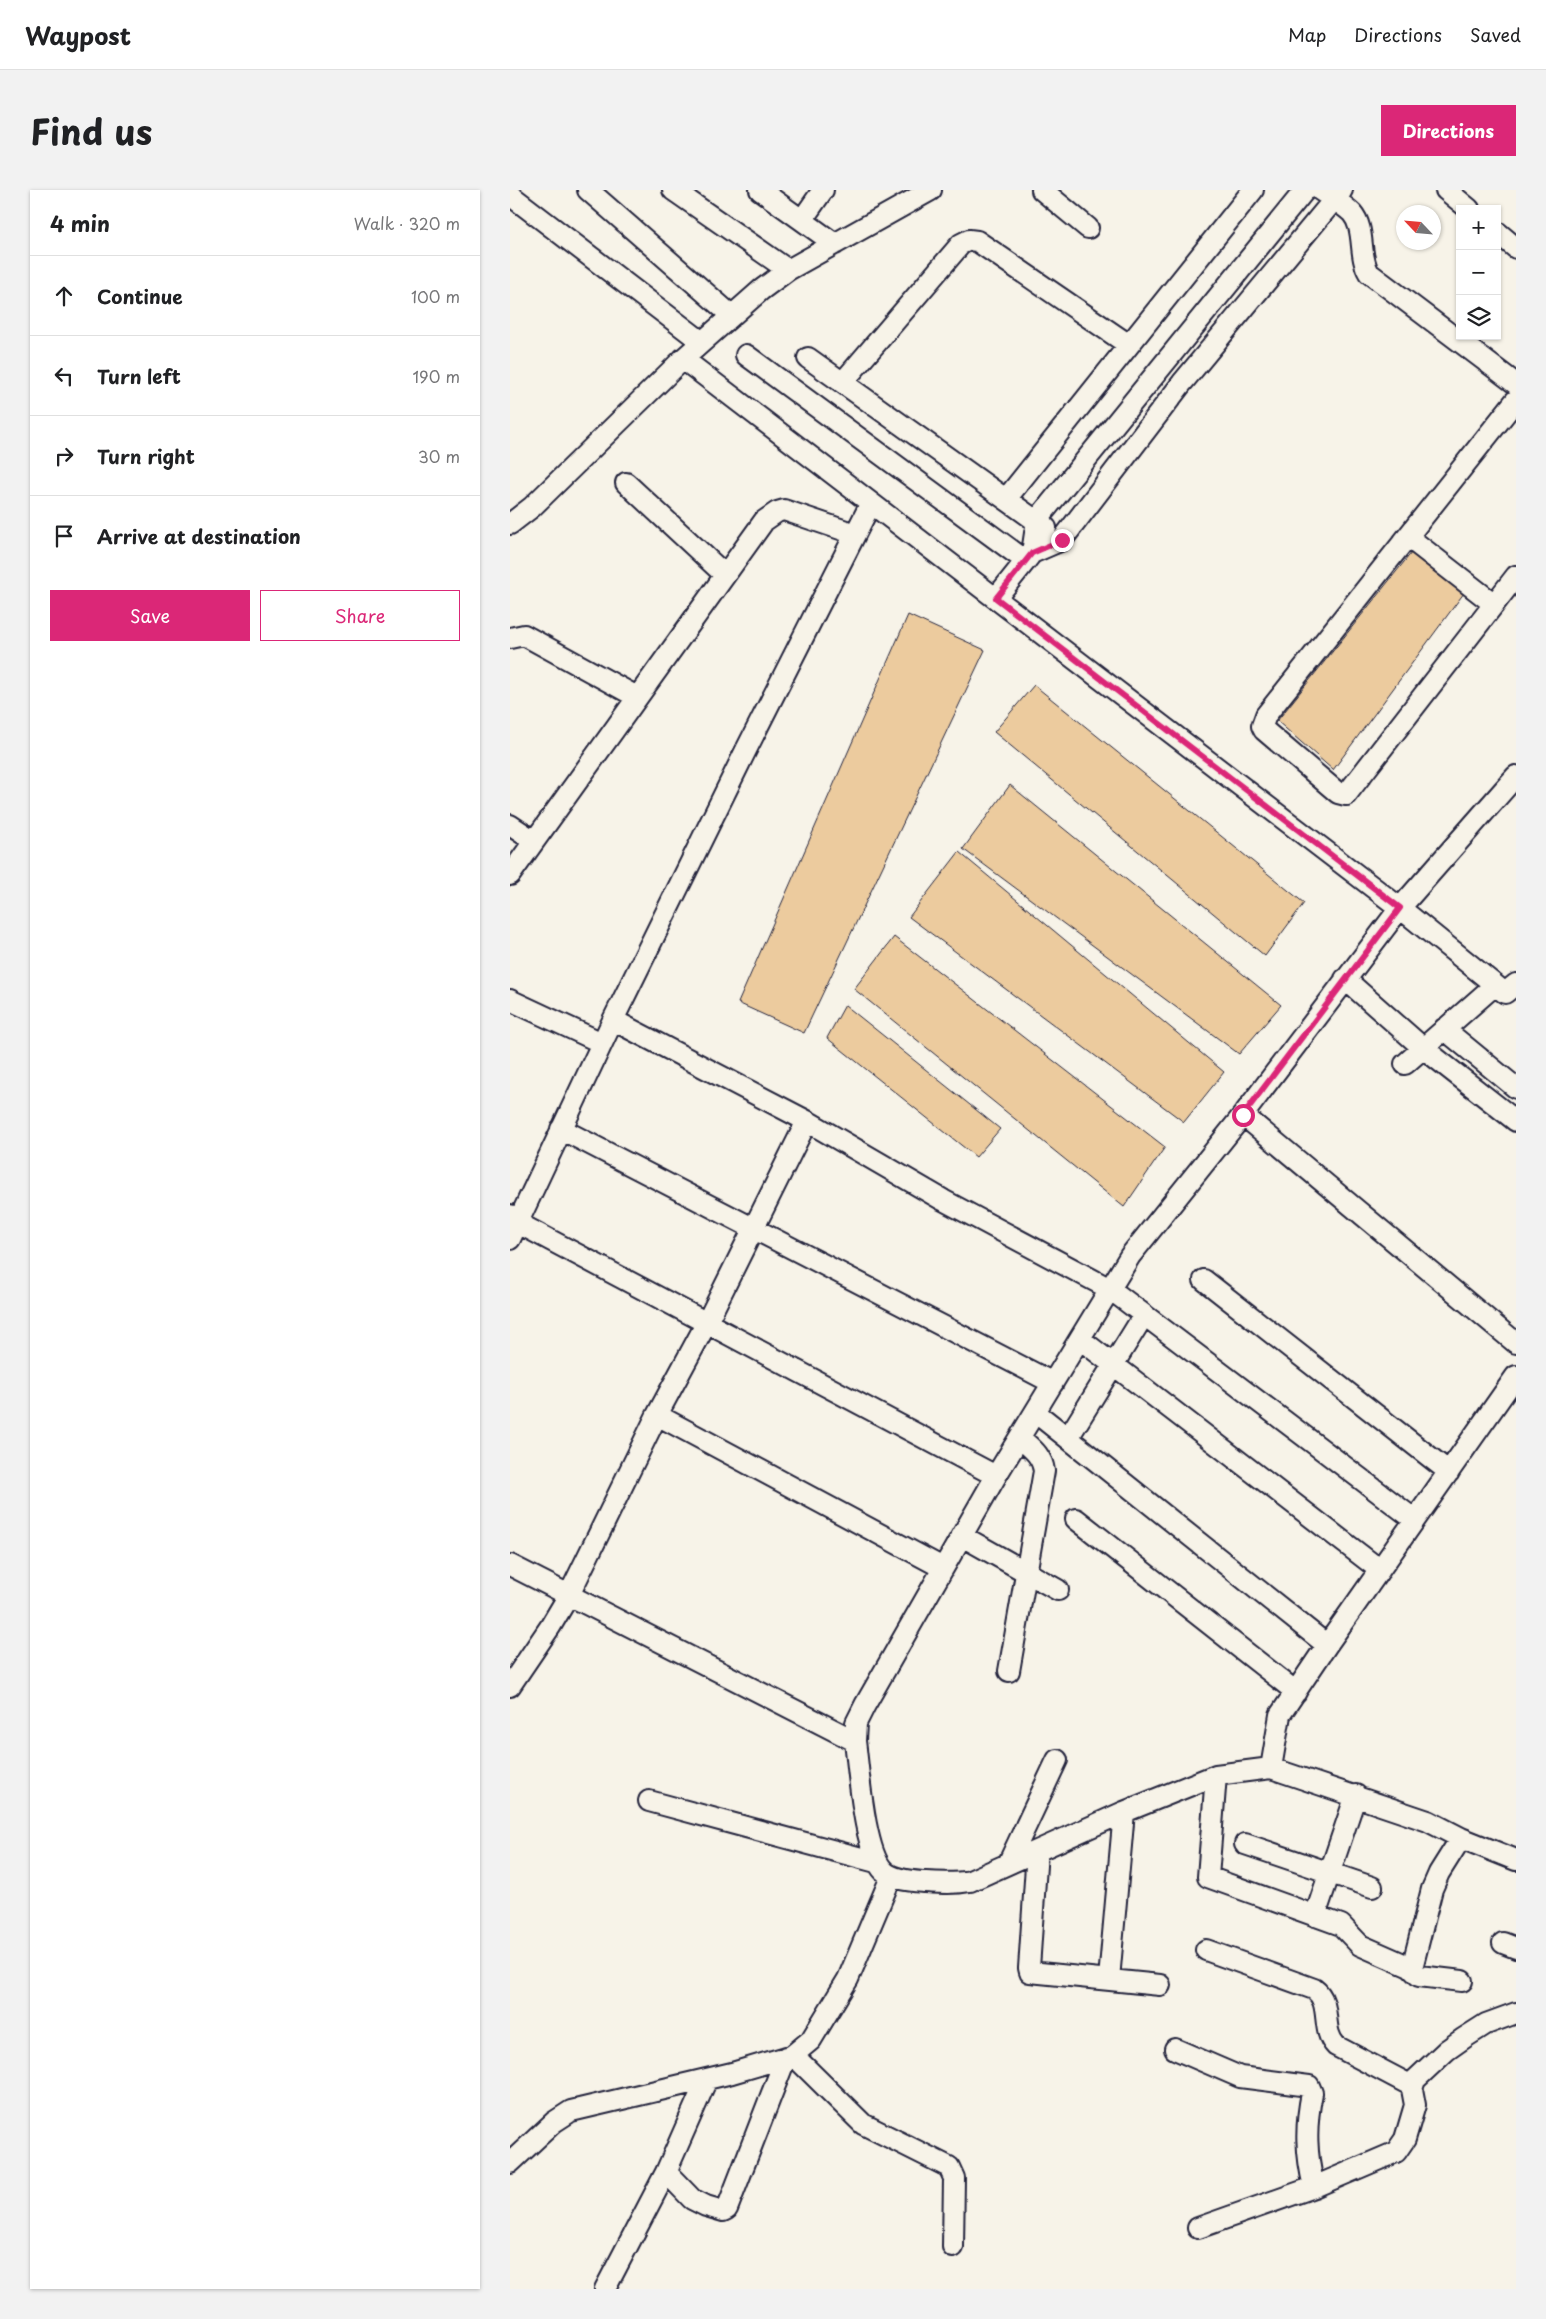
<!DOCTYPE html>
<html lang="en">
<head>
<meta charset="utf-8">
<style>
	:root { --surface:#fff; --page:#f2f2f2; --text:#202124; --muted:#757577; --line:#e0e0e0; --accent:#db2777 }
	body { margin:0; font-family:"Playpen Sans",sans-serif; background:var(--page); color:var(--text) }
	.controls { position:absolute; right:15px; top:15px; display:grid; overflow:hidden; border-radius:0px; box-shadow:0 1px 4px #0004 }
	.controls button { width:45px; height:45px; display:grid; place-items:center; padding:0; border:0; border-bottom:1px solid var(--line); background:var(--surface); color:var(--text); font:25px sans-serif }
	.compass { position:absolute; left:886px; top:15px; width:45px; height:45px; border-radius:50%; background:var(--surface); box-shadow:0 1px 4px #0004; rotate:296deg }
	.stop { position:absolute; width:15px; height:15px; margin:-11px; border:4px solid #db2777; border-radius:50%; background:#fff }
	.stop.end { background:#db2777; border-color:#fff; box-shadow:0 1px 5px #0008 }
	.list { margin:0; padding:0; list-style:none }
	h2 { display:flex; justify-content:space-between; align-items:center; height:65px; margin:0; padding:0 20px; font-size:21px }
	h2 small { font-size:16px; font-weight:400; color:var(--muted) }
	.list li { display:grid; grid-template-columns:32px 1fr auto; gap:15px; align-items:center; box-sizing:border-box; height:80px; padding:0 20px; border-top:1px solid var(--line) }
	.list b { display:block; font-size:19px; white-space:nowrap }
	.list em { font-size:16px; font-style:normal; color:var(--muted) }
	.actions { display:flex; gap:10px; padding:15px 20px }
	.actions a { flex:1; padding:11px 0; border:1px solid var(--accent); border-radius:0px; text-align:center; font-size:18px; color:var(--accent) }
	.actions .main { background:var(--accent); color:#fff }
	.icon { flex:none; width:28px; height:28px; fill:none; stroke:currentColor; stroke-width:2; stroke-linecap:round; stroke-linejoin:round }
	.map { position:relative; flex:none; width:1006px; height:2099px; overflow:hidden; border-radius:0px }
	header { display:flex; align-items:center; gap:30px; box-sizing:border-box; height:70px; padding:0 25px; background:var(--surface); border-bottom:1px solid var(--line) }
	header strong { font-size:24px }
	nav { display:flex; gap:28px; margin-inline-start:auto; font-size:18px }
	.intro { display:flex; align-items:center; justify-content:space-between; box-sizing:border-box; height:120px; padding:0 30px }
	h1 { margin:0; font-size:35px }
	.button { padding:12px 22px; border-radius:0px; background:var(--accent); color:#fff; font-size:18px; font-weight:700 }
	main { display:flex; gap:30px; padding:0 30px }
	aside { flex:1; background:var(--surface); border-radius:0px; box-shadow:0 1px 4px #0004 }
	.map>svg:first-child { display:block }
	.building { fill:#eccb9e; stroke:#22223b }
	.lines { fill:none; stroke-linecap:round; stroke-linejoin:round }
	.minor-casing { stroke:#22223b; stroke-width:24 }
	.minor { stroke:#f7f3e8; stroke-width:20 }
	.route { stroke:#db2777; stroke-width:6 }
</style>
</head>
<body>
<header>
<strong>Waypost</strong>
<nav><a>Map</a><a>Directions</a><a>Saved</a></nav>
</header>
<div class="intro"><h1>Find us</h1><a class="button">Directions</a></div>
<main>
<aside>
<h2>4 min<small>Walk · 320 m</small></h2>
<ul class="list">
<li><svg class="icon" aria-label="ahead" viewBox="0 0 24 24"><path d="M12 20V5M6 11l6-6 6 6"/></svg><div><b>Continue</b></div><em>100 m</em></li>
<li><svg class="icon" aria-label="left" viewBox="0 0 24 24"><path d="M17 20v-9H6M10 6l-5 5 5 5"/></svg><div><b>Turn left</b></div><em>190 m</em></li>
<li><svg class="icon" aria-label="right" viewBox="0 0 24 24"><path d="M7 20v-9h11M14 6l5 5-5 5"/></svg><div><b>Turn right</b></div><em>30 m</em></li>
<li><svg class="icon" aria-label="arrive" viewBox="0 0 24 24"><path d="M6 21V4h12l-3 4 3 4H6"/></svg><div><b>Arrive at destination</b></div></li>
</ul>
<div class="actions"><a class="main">Save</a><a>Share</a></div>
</aside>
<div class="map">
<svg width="1006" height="2099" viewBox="0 0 1006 2099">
	<rect width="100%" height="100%" fill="#f7f3e8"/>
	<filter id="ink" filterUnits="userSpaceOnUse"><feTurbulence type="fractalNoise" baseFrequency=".02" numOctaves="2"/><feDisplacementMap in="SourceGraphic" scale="10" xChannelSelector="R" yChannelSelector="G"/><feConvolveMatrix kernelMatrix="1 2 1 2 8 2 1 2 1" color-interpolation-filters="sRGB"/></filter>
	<g filter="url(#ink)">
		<path class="building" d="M902,362l52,41 -131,177 -56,-49z
			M398,425l77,35 -181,383 -66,-30z
			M524,495l270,218 -39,53 -271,-224z
			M500,595l271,220 -42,49 -276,-205z
			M449,662l265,220 -40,50 -275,-205z
			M384,747l271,210 -41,60 -270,-218z
			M335,815l155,124 -24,28 -149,-119z"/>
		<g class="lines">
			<defs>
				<path id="minor" d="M78,0l144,126
					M163,0l115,80
					M250,0l75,54
					M532,0l46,38
					M810,0c10,7 23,14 32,23 14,16 6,42 17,60l147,111
					M936,0l23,19
					M0,5l192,147
					M292,30l21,-30
					M987,42l19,16
					M236,165l280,206
					M298,168l238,170
					M173,169l717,549 105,85 11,-9
					M333,192l118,-138 8,-4 8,1 152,104
					M1006,210l-250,315 -4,11 2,4 74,63 8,2 170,-219
					M116,293l99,92
					M496,309l247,-309
					M0,334l22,-17 151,-148 78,-69 27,-20 143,-80
					M898,347l86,67
					M522,363l5,-33 268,-330
					M486,408l36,-45 30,-13 120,-157 160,-193
					M0,448l14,-3 113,62
					M1006,586l-116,132 -157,207 -113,141 -134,220 -131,229 -9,18 -1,18c4,30 9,111 29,130 9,9 27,10 40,11 16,1 30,2 46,-1l154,-69 92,-37 55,-7 157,53 33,17 55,22
					M0,635l24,16
					M0,685l254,-354 13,-9 7,-2 71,24
					M835,789l78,69 93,73
					M0,810l92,43
					M103,830l194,101 136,79 167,89 305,231
					M934,839l72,59
					M895,874l90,-79
					M733,925l273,228
					M51,939l492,254
					M0,1025l8,8 478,253
					M0,1049l103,-219 134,-272 124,-245
					M694,1090l245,192
					M570,1149l300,231
					M525,1222l292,233
					M147,1225l286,153
					M558,1248l76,-123
					M566,1329l220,173
					M452,1346l96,54
					M0,1375l345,176
					M499,1481l35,-200c-2,-16 -13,-23 -24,-33
					M0,1496l40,-59 19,-32 88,-180 49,-91 101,-203
					M761,1578l9,-53 47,-70 189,-269
					M706,1585l-8,102 133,48 19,20 50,22 9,9 43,5
					M139,1611l227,61
					M735,1654l127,43
					M527,1661l-8,117 1,4 130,13
					M498,1674l49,-104
					M805,1726l41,-121
					M993,1753l13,5
					M696,1760l108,39c19,14 6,41 22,57l76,40
					M902,1778l20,-79 7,-16 22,-35
					M599,1789l15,-167
					M665,1859l65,28 69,9 3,7c-7,34 -6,61 2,94
					M283,1865l70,69 86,43 5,11 -1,69
					M0,1973l44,-41 17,-11 161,-38 61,-18 18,-15 37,-61 43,-102
					M156,1982l26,27 14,7 17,5 4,-2 59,-152
					M688,2038l116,-41 82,-35 9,-13 10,-34 -3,-16 3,-9 32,-30 17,-12 22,-14 30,-11
					M95,2099l61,-117 41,-93"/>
			</defs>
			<use href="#minor" class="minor-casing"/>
			<use href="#minor" class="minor"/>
		</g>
	</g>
	<g class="lines" filter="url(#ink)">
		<path class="route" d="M552,350l-30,13 -36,45 404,310 -157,207"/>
	</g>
</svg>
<div class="controls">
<button>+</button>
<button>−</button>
<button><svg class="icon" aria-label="layers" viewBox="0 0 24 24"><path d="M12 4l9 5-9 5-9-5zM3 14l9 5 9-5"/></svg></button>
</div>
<svg class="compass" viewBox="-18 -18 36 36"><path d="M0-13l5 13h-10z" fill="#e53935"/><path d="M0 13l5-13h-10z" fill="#757577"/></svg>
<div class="stop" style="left:733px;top:925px"></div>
<div class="stop end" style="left:552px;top:350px"></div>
</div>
</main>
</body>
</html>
